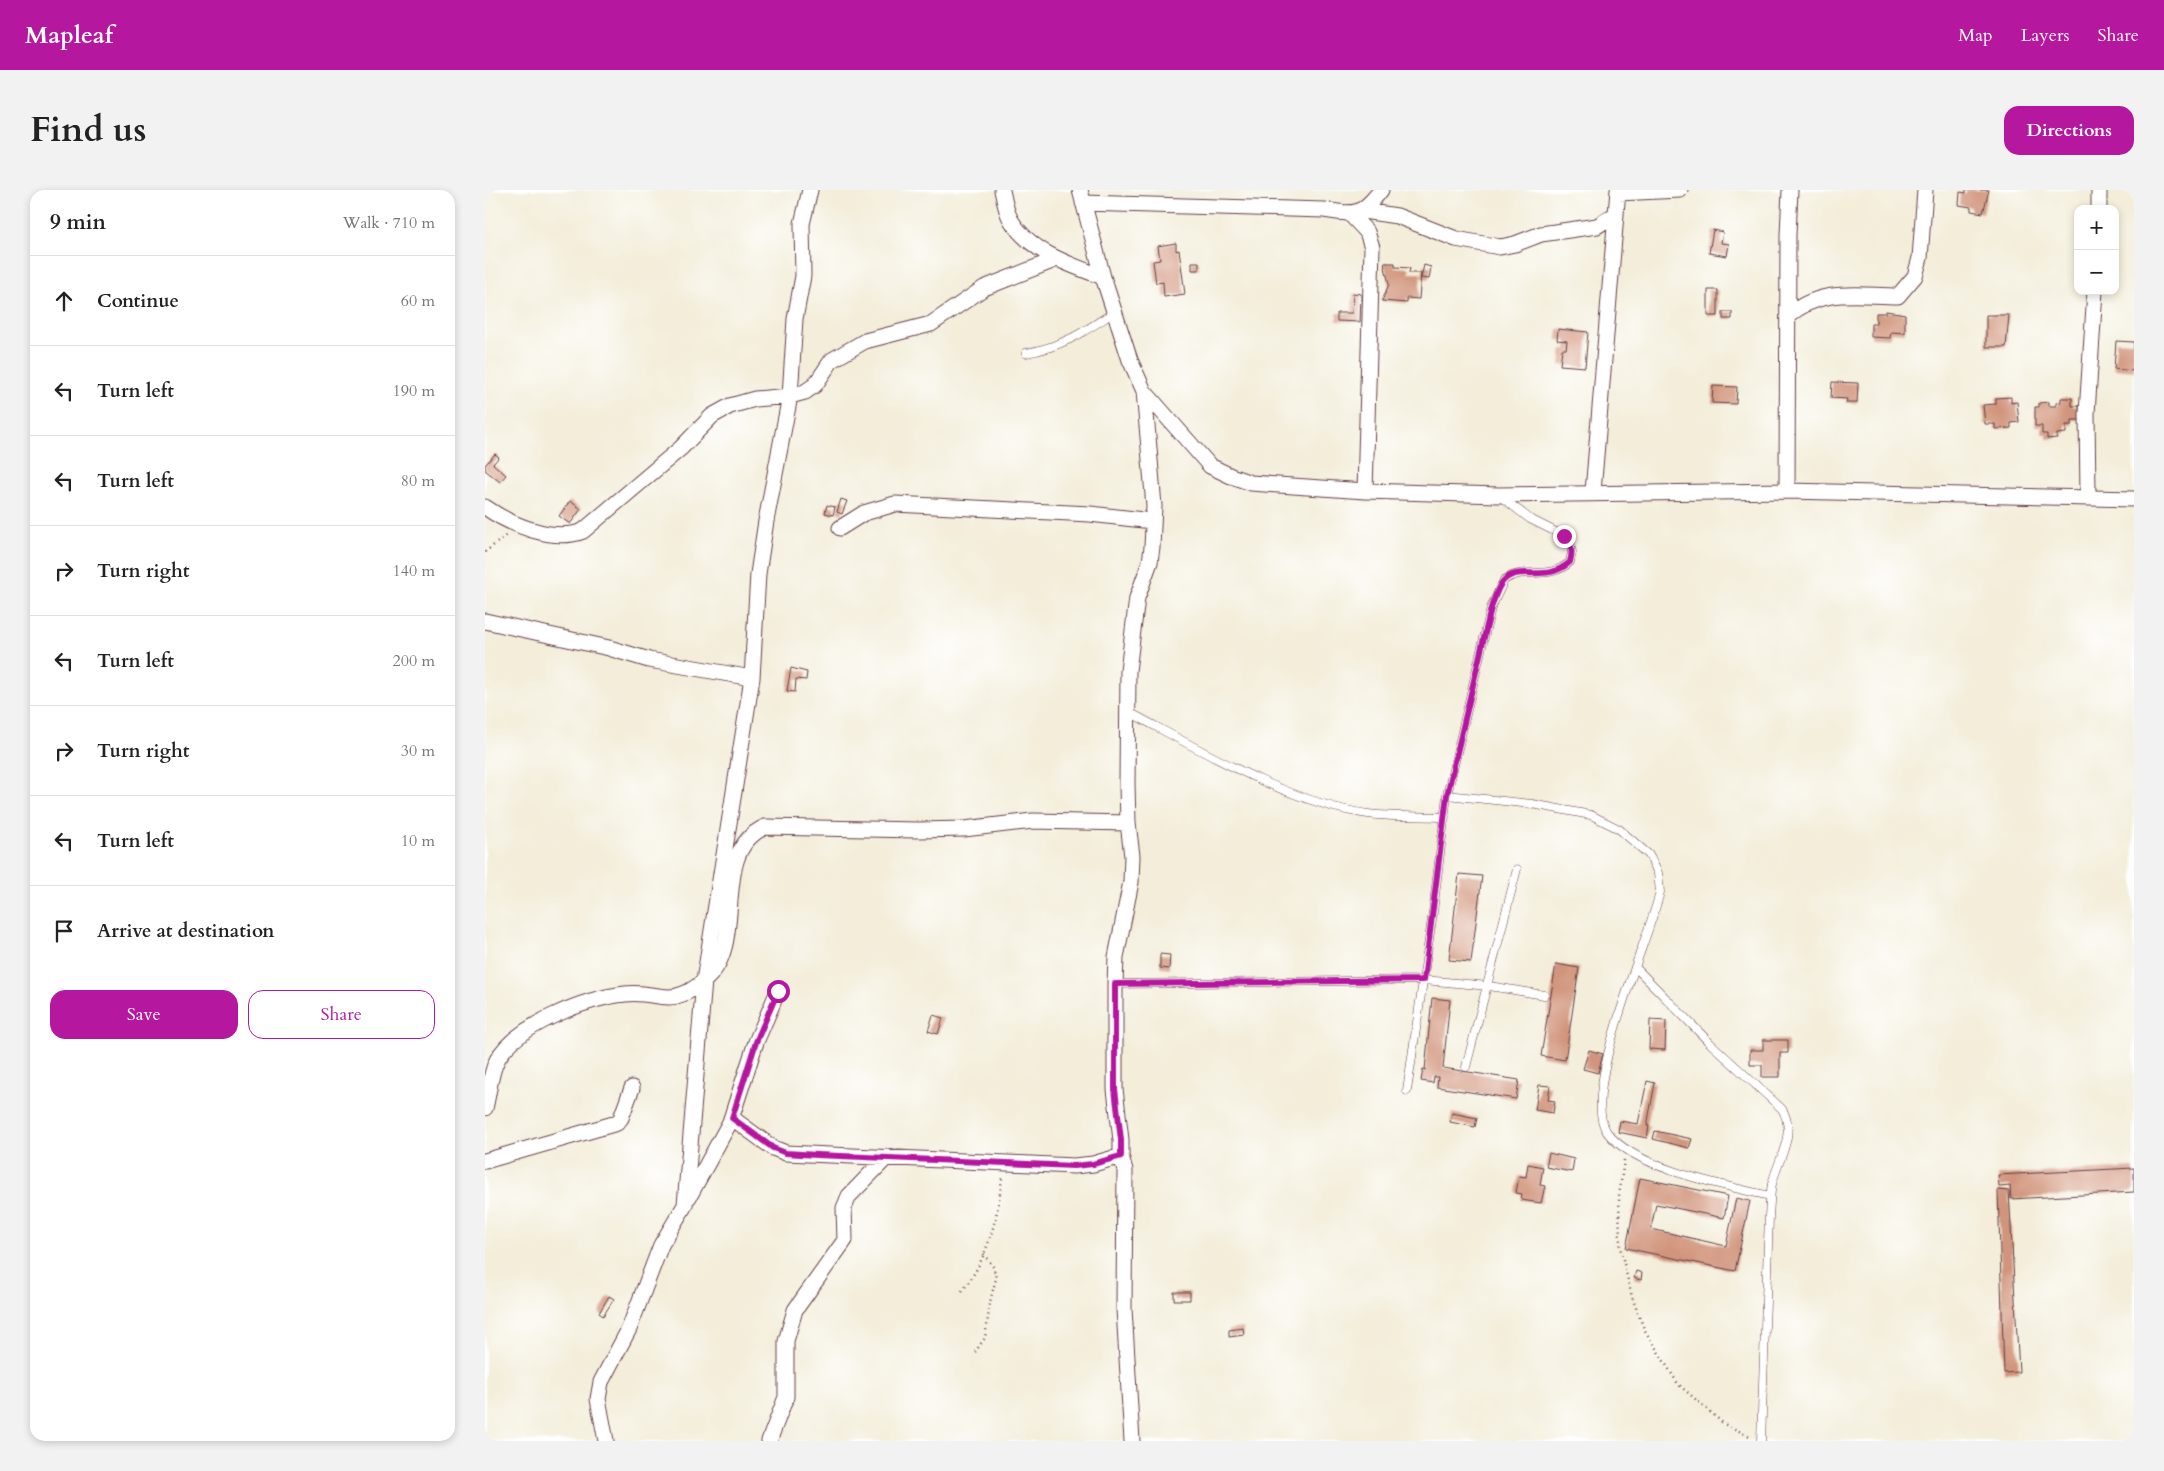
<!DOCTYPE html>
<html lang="en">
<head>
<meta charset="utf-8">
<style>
	:root { --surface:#fff; --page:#f2f2f2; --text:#222; --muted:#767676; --line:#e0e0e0; --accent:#b5179e }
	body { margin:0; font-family:Cardo,serif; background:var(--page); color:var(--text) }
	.controls { position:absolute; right:15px; top:15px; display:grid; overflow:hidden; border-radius:10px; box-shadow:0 2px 8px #0003 }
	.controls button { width:45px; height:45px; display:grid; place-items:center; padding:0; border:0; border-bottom:1px solid var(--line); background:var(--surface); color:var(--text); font:25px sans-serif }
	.stop { position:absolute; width:15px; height:15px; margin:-11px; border:4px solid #b5179e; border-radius:50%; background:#fff }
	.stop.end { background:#b5179e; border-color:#fff; box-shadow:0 1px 5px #0008 }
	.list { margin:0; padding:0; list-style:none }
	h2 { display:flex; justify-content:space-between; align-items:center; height:65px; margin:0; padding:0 20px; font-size:21px }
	h2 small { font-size:16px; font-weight:400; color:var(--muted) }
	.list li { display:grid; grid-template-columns:32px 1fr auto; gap:15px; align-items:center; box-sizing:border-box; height:90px; padding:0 20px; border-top:1px solid var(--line) }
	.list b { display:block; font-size:19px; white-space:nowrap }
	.list em { font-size:16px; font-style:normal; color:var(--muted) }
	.actions { display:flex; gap:10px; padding:15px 20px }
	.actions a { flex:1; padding:11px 0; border:1px solid var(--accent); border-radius:15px; text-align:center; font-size:18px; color:var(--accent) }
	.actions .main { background:var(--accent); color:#fff }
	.icon { flex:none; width:28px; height:28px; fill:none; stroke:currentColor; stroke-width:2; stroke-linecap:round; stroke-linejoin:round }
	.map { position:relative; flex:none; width:1649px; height:1251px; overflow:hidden; border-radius:15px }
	header { display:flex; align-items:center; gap:30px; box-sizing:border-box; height:70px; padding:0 25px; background:var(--accent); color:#fff }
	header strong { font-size:24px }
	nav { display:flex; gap:28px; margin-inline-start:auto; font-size:18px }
	.intro { display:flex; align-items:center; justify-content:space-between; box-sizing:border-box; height:120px; padding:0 30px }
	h1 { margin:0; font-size:35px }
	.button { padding:12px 22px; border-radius:15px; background:var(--accent); color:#fff; font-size:18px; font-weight:700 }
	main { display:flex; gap:30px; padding:0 30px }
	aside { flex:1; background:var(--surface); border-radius:15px; box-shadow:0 2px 8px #0003 }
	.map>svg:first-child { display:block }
	.building { fill:#d1947c }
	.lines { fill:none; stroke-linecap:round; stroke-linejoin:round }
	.service-casing { stroke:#633e45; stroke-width:9 }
	.minor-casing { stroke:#633e45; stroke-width:17 }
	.path { stroke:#633e45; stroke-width:2.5; stroke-dasharray:1 4; stroke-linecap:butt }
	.service { stroke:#fff; stroke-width:8 }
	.minor { stroke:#fff; stroke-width:15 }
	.route { stroke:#b5179e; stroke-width:6 }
</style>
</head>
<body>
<header>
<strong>Mapleaf</strong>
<nav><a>Map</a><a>Layers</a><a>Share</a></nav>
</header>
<div class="intro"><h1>Find us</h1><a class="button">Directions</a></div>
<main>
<aside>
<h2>9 min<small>Walk · 710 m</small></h2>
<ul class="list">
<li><svg class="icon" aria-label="ahead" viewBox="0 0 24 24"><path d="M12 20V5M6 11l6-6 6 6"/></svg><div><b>Continue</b></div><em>60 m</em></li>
<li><svg class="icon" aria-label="left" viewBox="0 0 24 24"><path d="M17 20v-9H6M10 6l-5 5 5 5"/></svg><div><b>Turn left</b></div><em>190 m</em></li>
<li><svg class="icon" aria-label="left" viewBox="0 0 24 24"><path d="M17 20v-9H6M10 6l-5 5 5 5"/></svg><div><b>Turn left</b></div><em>80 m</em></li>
<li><svg class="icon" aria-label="right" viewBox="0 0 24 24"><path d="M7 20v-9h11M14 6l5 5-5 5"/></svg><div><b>Turn right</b></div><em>140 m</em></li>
<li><svg class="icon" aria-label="left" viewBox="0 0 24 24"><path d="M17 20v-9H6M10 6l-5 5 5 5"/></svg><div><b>Turn left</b></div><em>200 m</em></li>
<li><svg class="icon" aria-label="right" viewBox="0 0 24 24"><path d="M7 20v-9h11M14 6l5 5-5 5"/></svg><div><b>Turn right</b></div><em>30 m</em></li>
<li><svg class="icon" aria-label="left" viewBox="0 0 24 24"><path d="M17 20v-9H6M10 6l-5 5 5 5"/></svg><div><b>Turn left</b></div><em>10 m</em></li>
<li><svg class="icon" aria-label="arrive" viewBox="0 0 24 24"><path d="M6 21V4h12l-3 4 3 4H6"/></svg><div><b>Arrive at destination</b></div></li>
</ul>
<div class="actions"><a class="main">Save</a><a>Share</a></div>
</aside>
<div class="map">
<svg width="1649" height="1251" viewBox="0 0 1649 1251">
	<rect width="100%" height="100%" fill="#fff"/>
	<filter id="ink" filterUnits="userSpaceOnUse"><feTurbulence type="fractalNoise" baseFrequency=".02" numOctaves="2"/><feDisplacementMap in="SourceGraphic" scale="10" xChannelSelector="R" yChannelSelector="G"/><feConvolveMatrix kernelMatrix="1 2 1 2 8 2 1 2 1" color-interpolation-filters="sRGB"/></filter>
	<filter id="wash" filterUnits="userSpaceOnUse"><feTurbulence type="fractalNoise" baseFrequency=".0096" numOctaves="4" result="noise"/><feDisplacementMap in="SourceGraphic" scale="20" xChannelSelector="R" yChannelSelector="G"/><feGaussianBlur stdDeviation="1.12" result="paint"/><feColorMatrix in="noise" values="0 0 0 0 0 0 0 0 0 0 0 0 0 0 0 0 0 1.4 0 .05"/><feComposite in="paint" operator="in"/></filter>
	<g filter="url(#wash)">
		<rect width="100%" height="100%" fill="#f3edd9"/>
		<g id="blocks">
			<path class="building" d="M1481,0h23l-6,23 -12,-2v-4l-12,-2 1,-13 6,1z
				M1228,40l10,2 -2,11 8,1 -2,12 -18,-3z
				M691,53v8l3,-1 6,44 -21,3 -1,-15 -7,1 -3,-22 7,-1 -2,-14z
				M707,72h7v8h-7z
				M899,73h11v4l15,1 -1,5h12l-2,26 -12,-1v5l-25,-2 7,-17z
				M939,75l7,2 -2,12 -8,-1z
				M1223,100h10v26h-10z
				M868,103l8,1 -1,28 -23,-1v-8h15z
				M1401,121l19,3v19l-14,-1 -1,6 -19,-1v-13h5v-11h10z
				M1238,122h9v7h-9z
				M1501,125h23l-3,32h-20z
				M1073,139l30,3 -3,35 -25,-2 2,-16h4l1,-8 -10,-1z
				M1631,151l18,1v29l-20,-2z
				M1347,192l26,1 -1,20h-11l1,-4 -16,-1z
				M1228,196l24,1 -1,17 -24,-1z
				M1526,207v6l6,-1 2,20 -8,1v5l-16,1v-5h-10l-2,-19 13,-1v-6z
				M1576,208h11v8h7l1,14h-8v5h-6v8l-9,1v4l-10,1v-5h-5v-8h-7v-19h4v-4l10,-1v4h7v-3l5,-1z
				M10,264l4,3 -6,7 13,11 -6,7 -15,-12v-5z
				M356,309l6,2 -5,13 -5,-2z
				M85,311l11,8 -11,15 -11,-8z
				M342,315l8,2 -2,8 -8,-2z
				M306,478l16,4 -1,8 -10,-1 -1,13 -8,-1z
				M974,684l23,2 -11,86 -22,-2z
				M675,764l10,1 -1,14 -9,-1z
				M1071,774l23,4 -14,92 -24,-4z
				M947,808l18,2 -7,68 76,12 -3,19 -79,-12 1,-10h-4l-1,6 -12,-2 2,-12 2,1z
				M448,825l10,3 -5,16 -10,-3z
				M1165,830l16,1 -1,29 -16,-1z
				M1278,850h25v13h-8v24h-18v-12h-12v-15h13z
				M1104,860l14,4 -5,19 -15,-4z
				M1162,891l8,2 -8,43h2l-2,12 -29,-6 2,-11 18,3z
				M1054,895l11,1 -2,14 7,1 -2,12 -18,-3z
				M967,923l25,5 -2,9 -25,-5z
				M1170,941l37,8 -3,9 -36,-9z
				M1064,963l25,6 -2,13 -26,-5z
				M1043,974l15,3 -3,18 5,1 -4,17 -20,-3 1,-6 -6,-1 3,-17 7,1z
				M1649,978v24l-123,7 -1,-13 -11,1 -1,-12z
				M1155,988l88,18 -4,22 -68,-14 -5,25 75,17 10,-48 14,3 -15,70 -109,-23z
				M1513,1000l11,1 10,181 -15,1z
				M1151,1081l6,2 -1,7 -7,-2z
				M689,1102h16v8h-16z
				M124,1106l5,3 -11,17 -4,-3z
				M758,1138l1,7 -15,2v-7z"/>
		</g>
	</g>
	<g filter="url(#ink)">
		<use href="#blocks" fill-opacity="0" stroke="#633e45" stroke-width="1"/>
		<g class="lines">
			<defs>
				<path id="service" d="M541,163c36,-6 58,-21 88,-41
					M642,521c72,38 161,92 241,103 25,3 52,2 77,3
					M962,605l85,9 59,11 28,14 30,26 9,18 2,19c-11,47 -81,202 -53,240 27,37 120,54 163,64
					M1151,778l74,75 72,66c15,25 -4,50 -10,75 -2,10 -2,21 -3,32l-8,225
					M630,794l309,-4 65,6 55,9
					M981,877l51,-198
					M922,901l26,-179 14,-117 44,-187 13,-28c22,-15 43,2 66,-18l2,-10 -2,-10 -6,-6 -34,-17 -30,-23"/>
				<path id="minor" d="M517,0c2,10 4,22 9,30 19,32 59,45 92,57
					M595,0l23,87 27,83 14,31 66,75 21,10 20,7 114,8 134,4 288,-4 347,8
					M1133,3l62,-3
					M598,13l241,7c31,5 37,6 57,-20
					M1614,19v-19
					M878,21l34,5 59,23 44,8 15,-3 26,-10 56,-8 19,-12
					M865,24l17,18 5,15 -7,244
					M1303,126c33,-29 70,-20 110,-20l17,-20 5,-18 5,-68
					M1302,301l1,-256 2,-45
					M1108,302l25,-302
					M1603,307l-1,-84 8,-122
					M0,317c24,17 68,36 98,24l98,-83 31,-32 18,-10 25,-7 35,-3 15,-4 10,-7 17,-25 33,-19 66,-17 53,-36 73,-29
					M355,338l24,-15 31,-9 195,10 62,7
					M0,431l124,27 40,12 103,18
					M0,918c4,-15 5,-34 12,-48 19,-35 90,-62 128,-66 35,-4 43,16 79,-13 46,-37 3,-128 61,-154l153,3 46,-1 69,-8 95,2
					M247,928l41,30 13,5 288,13 19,-2 28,-8
					M0,971l132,-38 4,-5 11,-30
					M204,1007l41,-75 26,-80 22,-51
					M121,1251l-8,-42 3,-17 28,-53 32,-84 24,-40 19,-224 48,-303 6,-104 8,-53 24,-125 5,-77 8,-43 -1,-52 8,-34
					M284,1251l17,-44v-56l9,-31 50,-70 -1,-32 5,-12 38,-39
					M647,1251l-8,-132 1,-139 -4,-14v-16l-6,-51v-105l1,-27 15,-75 1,-26 -4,-33 -1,-39 1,-113 9,-73 13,-36 2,-15 2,-41 -10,-115"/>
			</defs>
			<use href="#service" class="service-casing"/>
			<use href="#minor" class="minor-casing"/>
			<path class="path" d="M0,362l22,-17
				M1139,970l-5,36 1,51 12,50 12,32 34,55 46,40 28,13
				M477,1101c26,-32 36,-74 40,-114
				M490,1162l10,-14 6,-41 5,-18 -2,-11 -11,-15"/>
			<use href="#service" class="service"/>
			<use href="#minor" class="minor"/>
		</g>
	</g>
	<g class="lines" filter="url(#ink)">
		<path class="route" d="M293,801l-22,51 -24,76 41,30 13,5 31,2 257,11 19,-2 28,-8v-16l-6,-51v-105l309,-4 23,-185 44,-187c3,-8 6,-21 13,-28 16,-16 41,4 66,-18 3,-11 2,-18 -6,-26"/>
	</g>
</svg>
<div class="controls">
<button>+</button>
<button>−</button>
</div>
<div class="stop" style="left:293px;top:801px"></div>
<div class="stop end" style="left:1079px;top:346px"></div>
</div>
</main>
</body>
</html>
